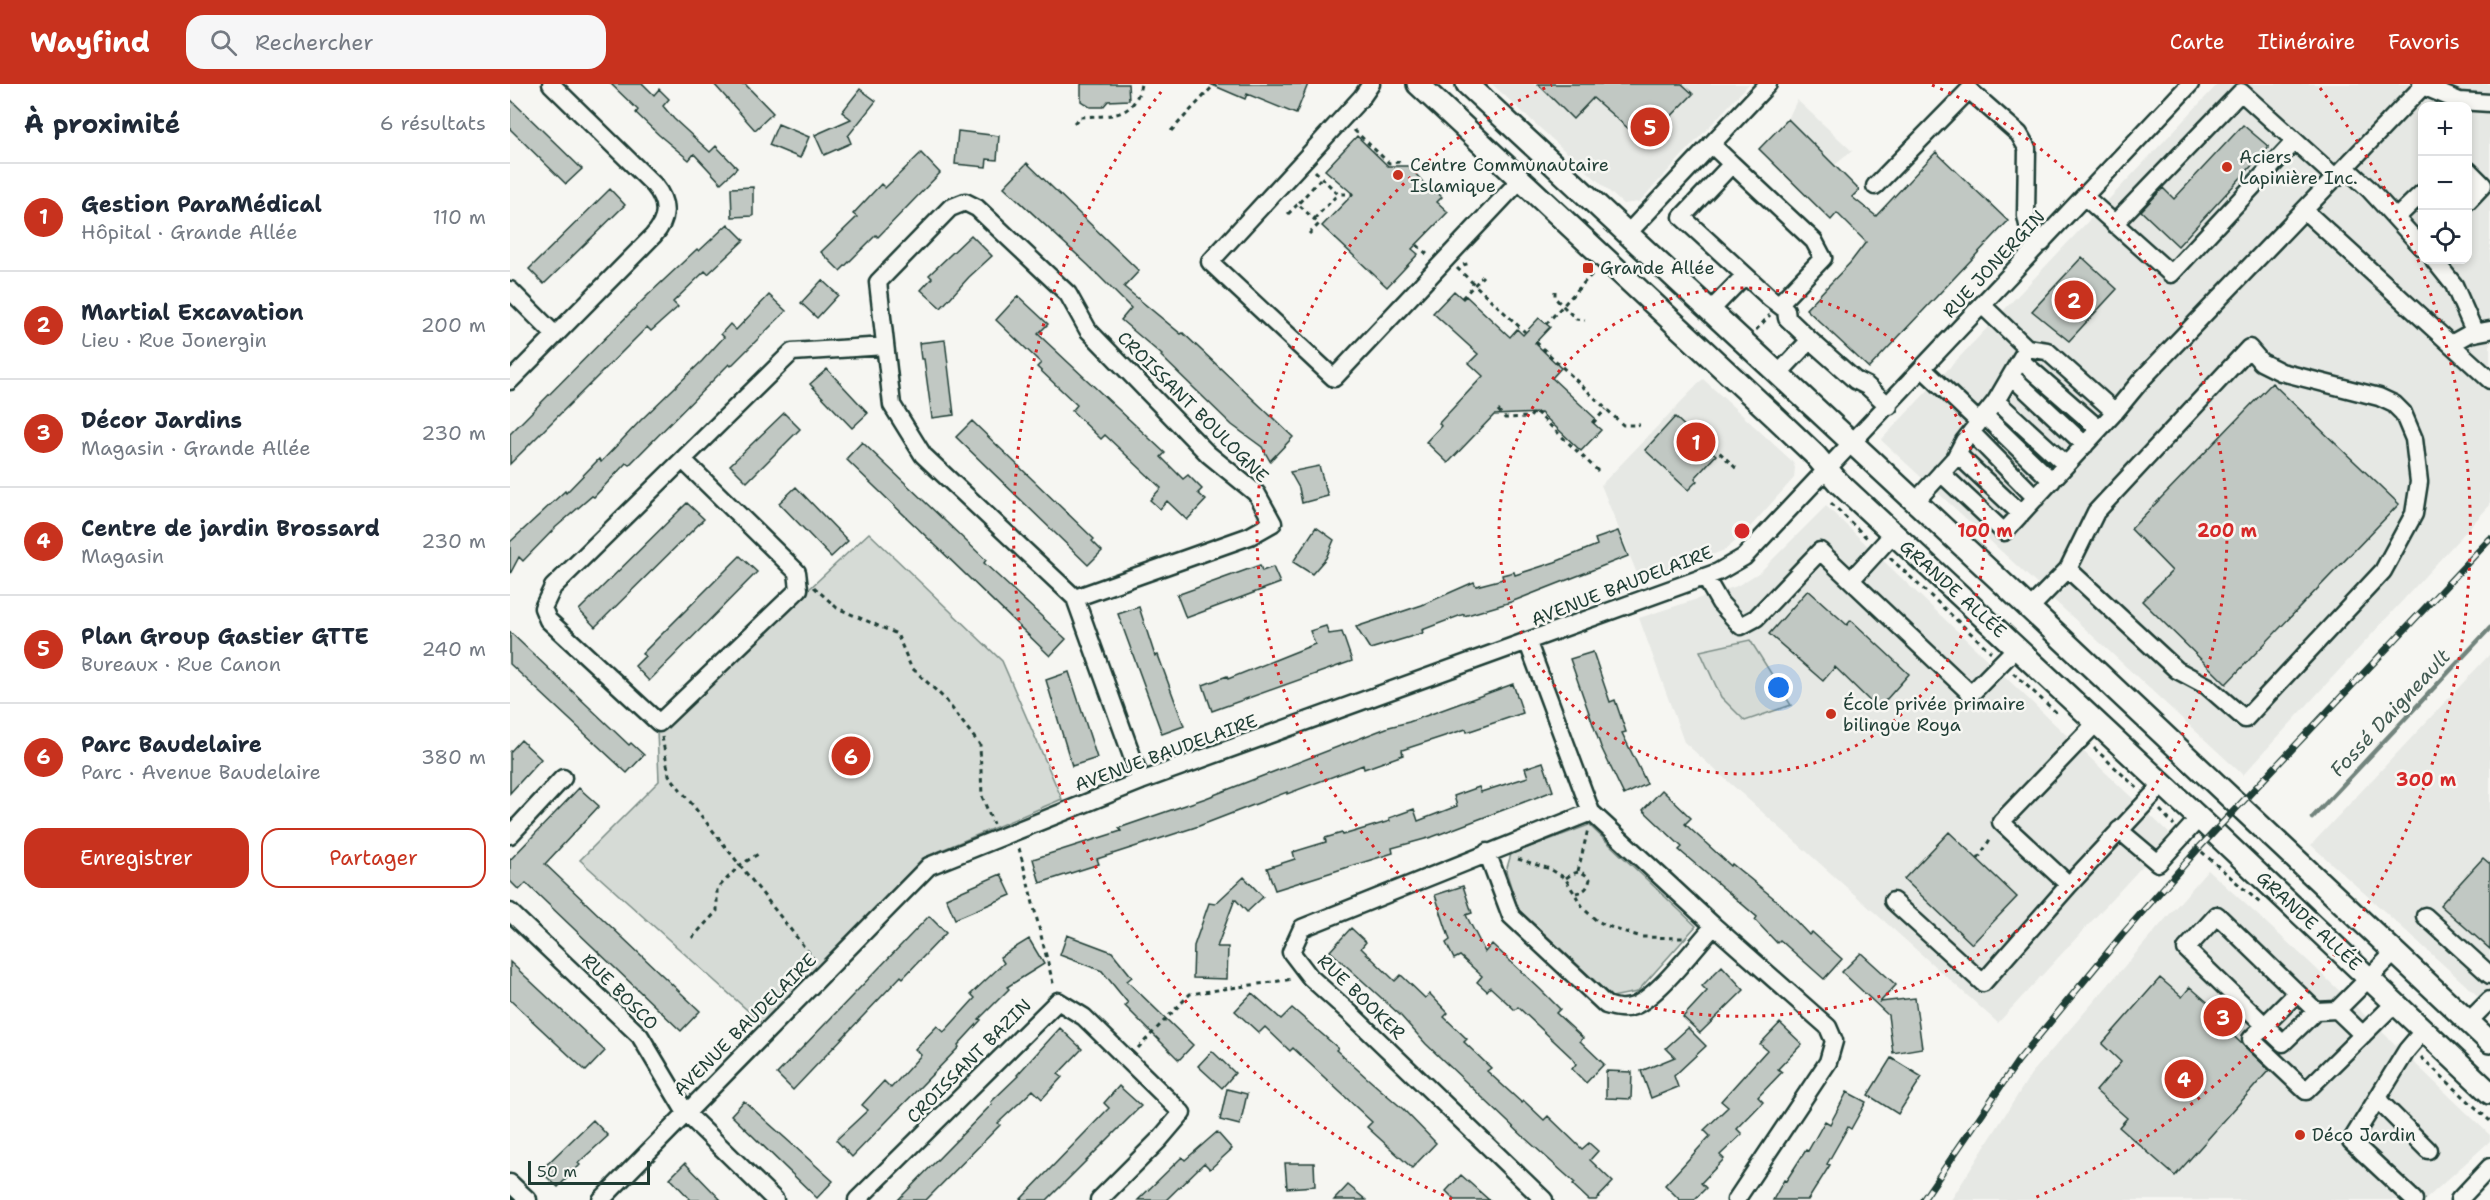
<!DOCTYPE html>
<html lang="fr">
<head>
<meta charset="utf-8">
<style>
	:root { --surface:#fff; --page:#f6f6f7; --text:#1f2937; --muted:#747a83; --line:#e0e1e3; --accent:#c8321e }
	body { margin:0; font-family:"Shantell Sans",sans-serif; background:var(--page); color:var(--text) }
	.controls { position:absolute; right:18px; top:18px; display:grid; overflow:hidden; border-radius:12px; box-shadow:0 3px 9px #0003 }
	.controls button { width:54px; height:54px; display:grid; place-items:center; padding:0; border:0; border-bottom:2px solid var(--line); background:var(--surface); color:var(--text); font:30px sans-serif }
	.scale { position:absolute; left:18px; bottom:15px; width:122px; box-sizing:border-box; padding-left:6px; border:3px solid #1f3d34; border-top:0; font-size:16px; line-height:21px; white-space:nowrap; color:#1f3d34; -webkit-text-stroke:4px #f6f6f2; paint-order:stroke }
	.you { position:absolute; left:1269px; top:604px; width:21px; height:21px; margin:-15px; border:4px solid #fff; border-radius:50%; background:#1a73e8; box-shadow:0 0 0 9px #1a73e833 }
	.badge { display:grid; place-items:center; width:39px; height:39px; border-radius:50%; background:var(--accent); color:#fff; font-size:20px; font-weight:700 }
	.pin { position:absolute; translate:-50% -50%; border:3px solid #fff; box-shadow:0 2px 6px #0006 }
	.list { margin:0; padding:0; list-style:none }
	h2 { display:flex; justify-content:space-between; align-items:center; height:78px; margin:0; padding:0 24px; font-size:26px }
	h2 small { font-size:20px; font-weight:400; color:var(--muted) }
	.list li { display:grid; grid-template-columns:39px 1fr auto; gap:18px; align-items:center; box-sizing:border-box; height:108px; padding:0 24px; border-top:2px solid var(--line) }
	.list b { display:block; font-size:22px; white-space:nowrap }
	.list p { margin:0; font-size:20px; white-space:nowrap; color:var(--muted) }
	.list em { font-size:20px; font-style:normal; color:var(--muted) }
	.actions { display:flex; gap:12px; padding:18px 24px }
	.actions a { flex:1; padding:14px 0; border:2px solid var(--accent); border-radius:18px; text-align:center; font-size:21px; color:var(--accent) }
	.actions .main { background:var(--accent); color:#fff }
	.icon { flex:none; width:33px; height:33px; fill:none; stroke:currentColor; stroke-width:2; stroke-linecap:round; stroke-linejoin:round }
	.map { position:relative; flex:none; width:1980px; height:1116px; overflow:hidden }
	header { display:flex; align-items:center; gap:36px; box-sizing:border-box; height:84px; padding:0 30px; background:var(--accent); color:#fff }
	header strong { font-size:28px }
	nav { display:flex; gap:33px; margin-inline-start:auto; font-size:21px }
	.search { width:420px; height:54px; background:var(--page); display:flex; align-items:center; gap:15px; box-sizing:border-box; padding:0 21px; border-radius:18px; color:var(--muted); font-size:22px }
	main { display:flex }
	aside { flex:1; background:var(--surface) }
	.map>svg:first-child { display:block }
	.built { fill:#e6e8e4; fill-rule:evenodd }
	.green { fill:#d6dbd6; stroke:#7a8c85; stroke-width:1.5 }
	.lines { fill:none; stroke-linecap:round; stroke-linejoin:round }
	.stream { stroke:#72847d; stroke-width:4.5 }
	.building { fill:#c1c8c3; stroke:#1f3d34; stroke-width:1.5 }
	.minor-casing { stroke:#1f3d34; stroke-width:21 }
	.major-casing { stroke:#1f3d34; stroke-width:26 }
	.path { stroke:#1f3d34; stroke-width:3; stroke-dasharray:4.5 4.5; stroke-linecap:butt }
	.minor { stroke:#f6f6f2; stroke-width:16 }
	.major { stroke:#f6f6f2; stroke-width:21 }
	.rail-casing { stroke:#1f3d34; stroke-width:7 }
	.rail { stroke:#f6f6f2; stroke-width:4.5; stroke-dasharray:14; stroke-linecap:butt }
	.ring { fill:none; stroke:#d62828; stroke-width:3; stroke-dasharray:3 6 }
	.poi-dot { fill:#c8321e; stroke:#f6f6f2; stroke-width:2 }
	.labels { text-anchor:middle; stroke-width:5; stroke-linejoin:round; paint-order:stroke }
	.poi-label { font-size:18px; fill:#1f3d34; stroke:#f6f6f2; text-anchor:start }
	.street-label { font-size:18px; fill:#1f3d34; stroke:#f6f6f2 }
	.water-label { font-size:20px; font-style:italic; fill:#425a52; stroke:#f6f6f2 }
	.centre { fill:#d62828; stroke:#f6f6f2; stroke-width:3 }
	.ring-label { font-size:18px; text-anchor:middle; font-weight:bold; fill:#d62828; stroke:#f6f6f2; stroke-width:5; stroke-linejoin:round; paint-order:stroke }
</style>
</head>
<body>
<header>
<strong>Wayfind</strong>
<div class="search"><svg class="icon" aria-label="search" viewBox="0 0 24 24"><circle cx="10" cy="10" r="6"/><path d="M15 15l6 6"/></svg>Rechercher</div>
<nav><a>Carte</a><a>Itinéraire</a><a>Favoris</a></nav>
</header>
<main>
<aside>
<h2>À proximité<small>6 résultats</small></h2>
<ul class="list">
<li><span class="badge">1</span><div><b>Gestion ParaMédical</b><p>Hôpital · Grande Allée</p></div><em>110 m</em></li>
<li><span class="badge">2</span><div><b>Martial Excavation</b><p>Lieu · Rue Jonergin</p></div><em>200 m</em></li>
<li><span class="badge">3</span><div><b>Décor Jardins</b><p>Magasin · Grande Allée</p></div><em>230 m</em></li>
<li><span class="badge">4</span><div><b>Centre de jardin Brossard</b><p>Magasin</p></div><em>230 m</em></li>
<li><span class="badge">5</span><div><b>Plan Group Gastier GTTE</b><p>Bureaux · Rue Canon</p></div><em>240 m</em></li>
<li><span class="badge">6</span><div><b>Parc Baudelaire</b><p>Parc · Avenue Baudelaire</p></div><em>380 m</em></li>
</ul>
<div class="actions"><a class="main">Enregistrer</a><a>Partager</a></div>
</aside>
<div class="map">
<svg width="1980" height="1116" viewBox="0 0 1980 1116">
	<rect width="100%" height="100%" fill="#f6f6f2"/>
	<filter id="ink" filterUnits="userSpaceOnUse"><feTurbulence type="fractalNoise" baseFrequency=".0167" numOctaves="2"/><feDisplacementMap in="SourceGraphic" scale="12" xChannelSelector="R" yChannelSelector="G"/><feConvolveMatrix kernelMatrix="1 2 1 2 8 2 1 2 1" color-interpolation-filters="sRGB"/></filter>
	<g filter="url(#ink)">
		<path class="built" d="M982,0h257l-110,118 -16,2z
			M1708,0h272v421l-247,270 -362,-335zM1912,22h46v154h-46z
			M1287,16l55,51 -16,13 -29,33 -48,-48 29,-30z
			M1193,295l90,83 2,6 -1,10 -51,57 -18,15 -85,31 -39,-96z
			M1316,422l345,329 -173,188 -314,-281 -45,-124 98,-32 23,-14z
			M1980,570v353l-179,-162z
			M1698,786l98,89 184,176v6l-65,59h-21l-4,-3 -3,3h-446l80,-126z"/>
		<path class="green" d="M359,449l133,128 60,138 -139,59 -158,168 -185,-166 79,-79 -2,-50z
			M1240,556l41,65 -46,16 -24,-24 -21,-46z
			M1079,741l107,101 -59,66 -25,5 -94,-88 -12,-38 5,-17z"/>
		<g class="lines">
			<path class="stream" d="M1802,734l178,-190"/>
		</g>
		<path class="building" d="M101,0h32l11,11 5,-6 10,10 -6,7 11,13 36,33 6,-6 21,22 -16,15 -27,-29 -5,6 -30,-25 -23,-22 2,-3z
			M204,0h31l28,29 -18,17z
			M571,0h47l1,16 -21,1 -5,6h-13l-9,-6z
			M700,0h98l-12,30 -49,-20 -2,5z
			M1028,0h144l11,10 -48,49 -52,-45 -20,21z
			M350,5l16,12 -28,35 3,7 -27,12 -9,-20 36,-16 -9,-7z
			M0,15l72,70 -16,15 -56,-55z
			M1278,35l71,71 -7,7 24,19 60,-64 72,69 -139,147 -63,-59 44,-46 16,-21 -29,-29 -6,7 -72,-71z
			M268,40l31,13 -9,21 -31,-13z
			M1733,41l26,22 -91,99 -37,-35 22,-23 11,11z
			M448,47l41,5 -2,24 -10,-1 -1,8 -31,-3z
			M847,52l31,30h21l19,22 2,-2 12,11 -5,5 11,10 -36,37 6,5 -31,33 -65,-61 31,-32 -28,-24z
			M411,69l19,20 -62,64 -2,-2 -36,36 -19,-19 36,-35 -4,-3 28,-30 4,4z
			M517,79l112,108 -15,16 57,47 2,-1 110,104 -23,24 -8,-14 -30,-22 -71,-69 1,-1 -41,-35 10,-12 -43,-43 -84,-78z
			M243,103v29l-21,1 -1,-29z
			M100,105l15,16 -81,79 -15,-15z
			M218,140l16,16 -36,34 -3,-3 -32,31 5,5 -27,24 -4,-4 -137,137v-30l138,-139 49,-46 2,2z
			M461,151l21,21 -23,21 -28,31 -20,-18 11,-12 -3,-3z
			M1572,173l35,32 -48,52 -37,-30z
			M312,196l16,15 -21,23 -16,-15z
			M944,207l9,8 3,-3 44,41 7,-8 6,6 16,-17 11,9 -15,16 26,25 -9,10 43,40 -3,4 9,8 -20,21 -40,-38 -47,2 -46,48 -22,-21 15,-16 -2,-3 44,-47 -14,-13 9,-9 -45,-41z
			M259,211l17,16 -55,55 -2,-2 -100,101 -3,-2 -32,34 -2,-1 -36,31 -33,34 -4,-4 -9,17v-32l55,-51 1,2 33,-34 2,3 40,-42 61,-59 22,-24 -3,-3 9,-10 6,6z
			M508,212l30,28 -10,10 127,119 -4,4 22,22 5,-4 14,14 -4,4 8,7 -19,20 -20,-19 -7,8 -10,-9 11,-12 -56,-53 -4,4 -29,-28 5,-6 -40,-38 4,-4 -45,-43z
			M435,256l9,75 -22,3 -8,-59h-3l-2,-16z
			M317,285l41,44 -16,15 -42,-44z
			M1762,299l127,121 -173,180 -84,-83 30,-30 -41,-42z
			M274,329l16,16 -53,53 -17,-17z
			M1165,333l16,15 3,-3 11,11 -3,3 14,12 -21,23 2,3 -9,9 -43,-40z
			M462,337l122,118 -2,2 10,10 -14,14 -132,-128z
			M352,358l124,118 -2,3 82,76 -16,17 -204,-197z
			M809,382l9,30 -26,7 -3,-15 -9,-16z
			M286,403l52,54 -17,16 -52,-54z
			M177,419l17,16 -109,108 -16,-17z
			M806,443l18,13 -8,18 -14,16 -19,-12z
			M1108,447l10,25 -117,46 -47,14v-2l-42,16 1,3 -53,16 -14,-22 66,-22 52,-23 2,4 27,-7 -1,-4 12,-3 1,3 40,-13 42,-17 -2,-6z
			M230,472l17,16 -108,109 -14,-15 10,-10 -3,-2z
			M750,481l2,6 11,-4 7,16 -94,35 -9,-23z
			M1298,506l39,35 4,-5 58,54 -31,35 -43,-42 -12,14 -54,-47z
			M629,523l16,49 3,-1 26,71 -22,8 -44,-120z
			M816,542l3,8 13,-2 10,29 -140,50 -9,-26 24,-9 1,3 87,-35 -5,-13z
			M0,548l119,113 2,-2 13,12 -17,18 -117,-109z
			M1083,568l17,50 5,-2 11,32 -4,1 25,51 -23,11 -23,-48 -31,-88z
			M559,588l28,86 -25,8 -26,-86z
			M1003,600l10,29 -56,19 -1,-3 -64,21 1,5 -39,14 -1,-4 -76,29v-2l-88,34 -102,33 2,5 -59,19 -7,-24 88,-28 -2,-3 87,-30 183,-71 20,-5z
			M11,656l20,19 -31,34v-41z
			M1033,678l10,29 -121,46 -40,11 1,5 -118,37 -8,-22 28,-9 -2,-7 33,-10 -1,-4 17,-5 1,2 47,-14 -1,-3 25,-9 4,12 39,-15 -3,-10 25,-9 2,5 47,-15 -3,-9z
			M69,704l20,18 -54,58 155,147 -19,20 -155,-148 -7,7 -9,-9v-21z
			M1152,706l29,28 -6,6 46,42 1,-2 44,36 33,35 3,-3 30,27 -18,20 -44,-39 -3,3 -22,-23 2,-3 -78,-67 3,-3 -39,-37z
			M1439,748l68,65 -45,47 -68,-65z
			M1973,774l7,6v85l-50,-44z
			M491,790l10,21 -56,24 -9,-21z
			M734,793l19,20 -16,15 -12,-13 -18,48h11l-1,32 -34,-1 1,-32 15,-43 6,1z
			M953,802l9,27 -6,2 19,37 7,-8 48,45 20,20 -4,4 27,25 -3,3 24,23 -18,19 -14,-14 4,-5 -4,-6 -54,-51 -3,3 -25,-23 -3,4 -10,-9 5,-6 -22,-20 -6,3 -8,-16 4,-3 -15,-45z
			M419,832l17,17 -43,45 -2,-2 -108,114 -16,-16z
			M841,844l15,14 -5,6 34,33 6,-6 24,23 5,-4 18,19 -4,4 23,22 -3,3 27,26 -4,3 35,32 2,-2 20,19 4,-4 34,33 7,-6 9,8 -8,9 23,22 -17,18h-7l-16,-15 2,-2 -49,-44 -100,-95 -26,-29 -70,-64z
			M557,851l45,17 20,25 -5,4 66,64 -14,15 -54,-54 3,-3 -26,-32 -42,-16z
			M519,855l15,25 -37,23 2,2 -30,30 2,1 -23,25 1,2 -107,110 -16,-17 32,-30 -6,-5 22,-24 7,7 30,-33 -6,-6 22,-23 7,6 31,-34 -4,-4 33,-31 -4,-6z
			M1351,869l35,32 -16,17 35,-4 7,50 -29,5 -5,-38 -46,-43z
			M0,878l95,89 -19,20 -76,-71z
			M1212,882l22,24 -44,43 -17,-16 24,-26 -5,-5z
			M1650,894l22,19 8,-10 32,28 -5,5 52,50 -94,106 -56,-49 8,-9 -31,-27 25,-29 -19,-18z
			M742,909l29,26 11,-11 46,40 -2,2 31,28 36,31 33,34 -24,25 -45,-41 5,-5 -79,-74 -3,3 -25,-24 -6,6 -24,-22z
			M1270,939l22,21 -24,25 4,3 -24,25 5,5 -26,27 5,5 -22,21 4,4 -23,24 5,5 -12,12h-14l-15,-15 45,-49 -6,-6 24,-23 -7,-6 46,-51 -7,-6z
			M550,944l22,21 -24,25 4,3 -20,22 -9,-9 -35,33 2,2 -74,75h-28l94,-96 -1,-2 27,-26 -1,-1z
			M1178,944l18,18 -32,30 4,11 -27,11 -10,-27 34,-14 -9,-9z
			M702,967l23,22 -13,15 -24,-22z
			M1381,974l31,19 -24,37 -30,-19z
			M1096,987l26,1 -1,27 -25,-1z
			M609,1002l22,20 -94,94h-27l89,-92 -5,-5z
			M717,1005l20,5 -7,31 -20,-5z
			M1337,1008l19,10 -15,27 -3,-2 -21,37 3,1 -22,35h-35l11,-20 2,1 20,-31 2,1 17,-30 5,3z
			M234,1017l89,80 -16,17 -86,-83z
			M83,1036l15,16 -30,27 2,2 -22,22 -18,-16z
			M707,1048l15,17 -22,20 -6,-6 -38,37h-28l44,-43 3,3z
			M175,1079l36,37h-30l-21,-22z
			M775,1079h29l1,23 -28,2z
			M951,1091l28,25h-34l-9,-9z
			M838,1101l18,15h-32z"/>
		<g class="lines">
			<defs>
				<path id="minor" d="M861,0l-9,13 -152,165 124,116 187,-199
					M1913,2l36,15 31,2
					M1201,60l21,20 -50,53 88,81 16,12 1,8 23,22 45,40 12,6 22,20
					M1222,80l82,77 9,17 -44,46
					M1836,84l23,21 53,58
					M1958,86l15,15 -15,16
					M1365,102l94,-96 50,44 8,14 -1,68 2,9 14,18
					M1575,113l86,77 124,-133
					M1795,127l185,169
					M1887,133l25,-24
					M1604,140l127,-132 95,86
					M1118,149l140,-149
					M1924,176l20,25 21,48
					M0,206l45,45
					M1200,227l35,-36
					M1941,260l18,-10 21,-4
					M1510,276l79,69
					M1413,285l56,53
					M1268,290l32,-34
					M1501,292l74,69
					M0,297l143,-145c15,-16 16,-33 1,-51l-103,-101
					M1486,317l70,64
					M1605,328l28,-34 280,-292 -2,-2
					M1474,331l68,66
					M1461,348l65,66
					M1447,370l64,60
					M173,376l114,112 2,17 -140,134 -111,-103 -5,-12 10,-21 239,-235 93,-6
					M1431,389l63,59 111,-120 -68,-61 -20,-3 -45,-43
					M1405,418l40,-44 9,-17 32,-40 31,-53
					M1195,493l15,26 21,23 15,-8 64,-67 151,143 46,-47
					M1341,496l42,-46
					M565,514l175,-62 23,-13 -16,-29 -49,-40 -120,-124 -20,-36 -91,-86 -12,-6 -15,6 -72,74 14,123 31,50 152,143 66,183
					M1519,525l39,-40 109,101 30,16 38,33 138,-148 31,-57 5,-32 -5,-43 -11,-26 -9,-9 -15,-7 -98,-25 -20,-10 -12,-14 -153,164 -28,57
					M1018,559l63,169 123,114 114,101 6,14 -6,21 -92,138
					M1587,638l-96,100 68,63 94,-101
					M1609,746l39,33 41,-45
					M0,751l53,-57
					M977,768l24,64 95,89c10,3 18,5 28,1 25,-11 60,-58 80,-80
					M1383,817l90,82 86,-98
					M0,828l130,124 46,77 89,87
					M1915,832l65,59
					M1787,909l-46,46 55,52 89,-88
					M1827,926l26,25
					M1806,927l-99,-96 -31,34 97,94 33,-32 21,-1 58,-58
					M1958,938l22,-22
					M1914,946l-17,20 -30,49 51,51
					M1867,1015l-26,42 63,59
					M0,1099l18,17
					M91,1116l328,-334 212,-85 577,-209 26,-15 446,-473
					M347,1116l201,-199 26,16 98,96 -23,27 -60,60
					M1034,1116l-193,-186 -41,-37 -19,-25 11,-24 289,-116
					M1949,1116l31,-33"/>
				<path id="major" d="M908,0l356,332 41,39 23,27 376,350 276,261
					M957,0l527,491 496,467"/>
			</defs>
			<use href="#minor" class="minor-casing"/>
			<use href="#major" class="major-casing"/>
			<path class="path" d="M564,39l6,-6c30,-2 54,3 61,-33
				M844,46l35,33 10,-1v4
				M661,47l44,-47
				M805,87l23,23h15
				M778,130l10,-10
				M804,135l24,-25
				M799,150l10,-10 -21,-20 23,-26
				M907,161l12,11
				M953,181l8,-2
				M947,184l68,64
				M1045,207v7l21,21 9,1
				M952,214l21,-22
				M1036,240l47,-51
				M1246,246l14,-15
				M1026,258l87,83h17
				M988,326l7,8 25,-1 5,-6 63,60
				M1083,339l13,-14
				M1190,350l39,37
				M1321,419l36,35
				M1380,474l101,94
				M304,503l23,21 60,26 14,33 34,32 35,46 2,51 11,28
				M1503,589l46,42
				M152,653l7,38 144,183
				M1584,664l44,41
				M1650,726l14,15
				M1685,762l65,57
				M509,764l35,139
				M1008,775l32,10 15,9 19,31 13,12 18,8 27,8 41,1
				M1468,775l14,-23
				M1068,787l10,-42
				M1056,794c10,-7 15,-9 24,1 -2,9 -5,12 -14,14
				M182,854l25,-27v-22l23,-24 20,-12
				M628,964l52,-54 103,-15
				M1911,973l69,64"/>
			<use href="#minor" class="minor"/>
			<use href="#major" class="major"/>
			<defs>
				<path id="rail" d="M1413,1116l95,-139 104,-126 76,-86 292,-310"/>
			</defs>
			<use href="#rail" class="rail-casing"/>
			<use href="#rail" class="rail"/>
		</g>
	</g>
	<g class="ring">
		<circle cx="1232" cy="447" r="243"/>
		<path d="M1422 1A485 485 0 1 1 1042 1"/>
		<path d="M942 1115A728 728 0 0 1 654 4M1810 4A728 728 0 0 1 1522 1115"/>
	</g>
	<g class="poi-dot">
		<circle cx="1717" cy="83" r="6"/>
		<circle cx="888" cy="91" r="6"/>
		<rect x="1072" y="178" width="12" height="12" rx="3"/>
		<circle cx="1321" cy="630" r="6"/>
		<circle cx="1790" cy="1051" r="6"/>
	</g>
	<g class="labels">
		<g class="poi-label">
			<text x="1729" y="79">Aciers<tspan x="1729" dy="21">Lapinière Inc.</tspan></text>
			<text x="900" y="87">Centre Communautaire<tspan x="900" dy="21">Islamique</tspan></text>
			<text x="1090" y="190">Grande Allée</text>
			<text x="1333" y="626">École privée primaire<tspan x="1333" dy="21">bilingue Roya</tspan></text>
			<text x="1802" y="1057">Déco Jardin</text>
		</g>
		<g class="street-label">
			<text transform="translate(1484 180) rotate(-47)" y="6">RUE JONERGIN</text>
			<text transform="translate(683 323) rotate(45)" y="6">CROISSANT BOULOGNE</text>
			<text transform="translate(1112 502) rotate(-21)" y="6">AVENUE BAUDELAIRE</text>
			<text transform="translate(1443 505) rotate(42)" y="6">GRANDE ALLÉE</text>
			<text transform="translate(656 669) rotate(-20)" y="6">AVENUE BAUDELAIRE</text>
			<text transform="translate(1799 837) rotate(43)" y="6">GRANDE ALLÉE</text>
			<text transform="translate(110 908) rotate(45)" y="6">RUE BOSCO</text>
			<text transform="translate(851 913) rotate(44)" y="6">RUE BOOKER</text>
			<text transform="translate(235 941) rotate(-45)" y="6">AVENUE BAUDELAIRE</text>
			<text transform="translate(459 977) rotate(-45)" y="6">CROISSANT BAZIN</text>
		</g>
		<g class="water-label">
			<text transform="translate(1880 629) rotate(-47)" y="7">Fossé Daigneault</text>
		</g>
	</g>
	<circle cx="1232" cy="447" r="9" class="centre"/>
	<g class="ring-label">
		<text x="1475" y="453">100 m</text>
		<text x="1717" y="453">200 m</text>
		<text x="1916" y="702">300 m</text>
	</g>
</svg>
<div class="controls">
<button>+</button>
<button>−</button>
<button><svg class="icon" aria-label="locate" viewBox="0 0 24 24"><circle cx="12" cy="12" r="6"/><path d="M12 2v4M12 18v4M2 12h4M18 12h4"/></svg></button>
</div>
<div class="scale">50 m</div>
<div class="you"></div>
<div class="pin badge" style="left:1186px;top:358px">1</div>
<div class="pin badge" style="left:1564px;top:216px">2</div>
<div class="pin badge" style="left:1713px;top:933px">3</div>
<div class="pin badge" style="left:1674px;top:995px">4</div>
<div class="pin badge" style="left:1140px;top:43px">5</div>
<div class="pin badge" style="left:341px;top:672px">6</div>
</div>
</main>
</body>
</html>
